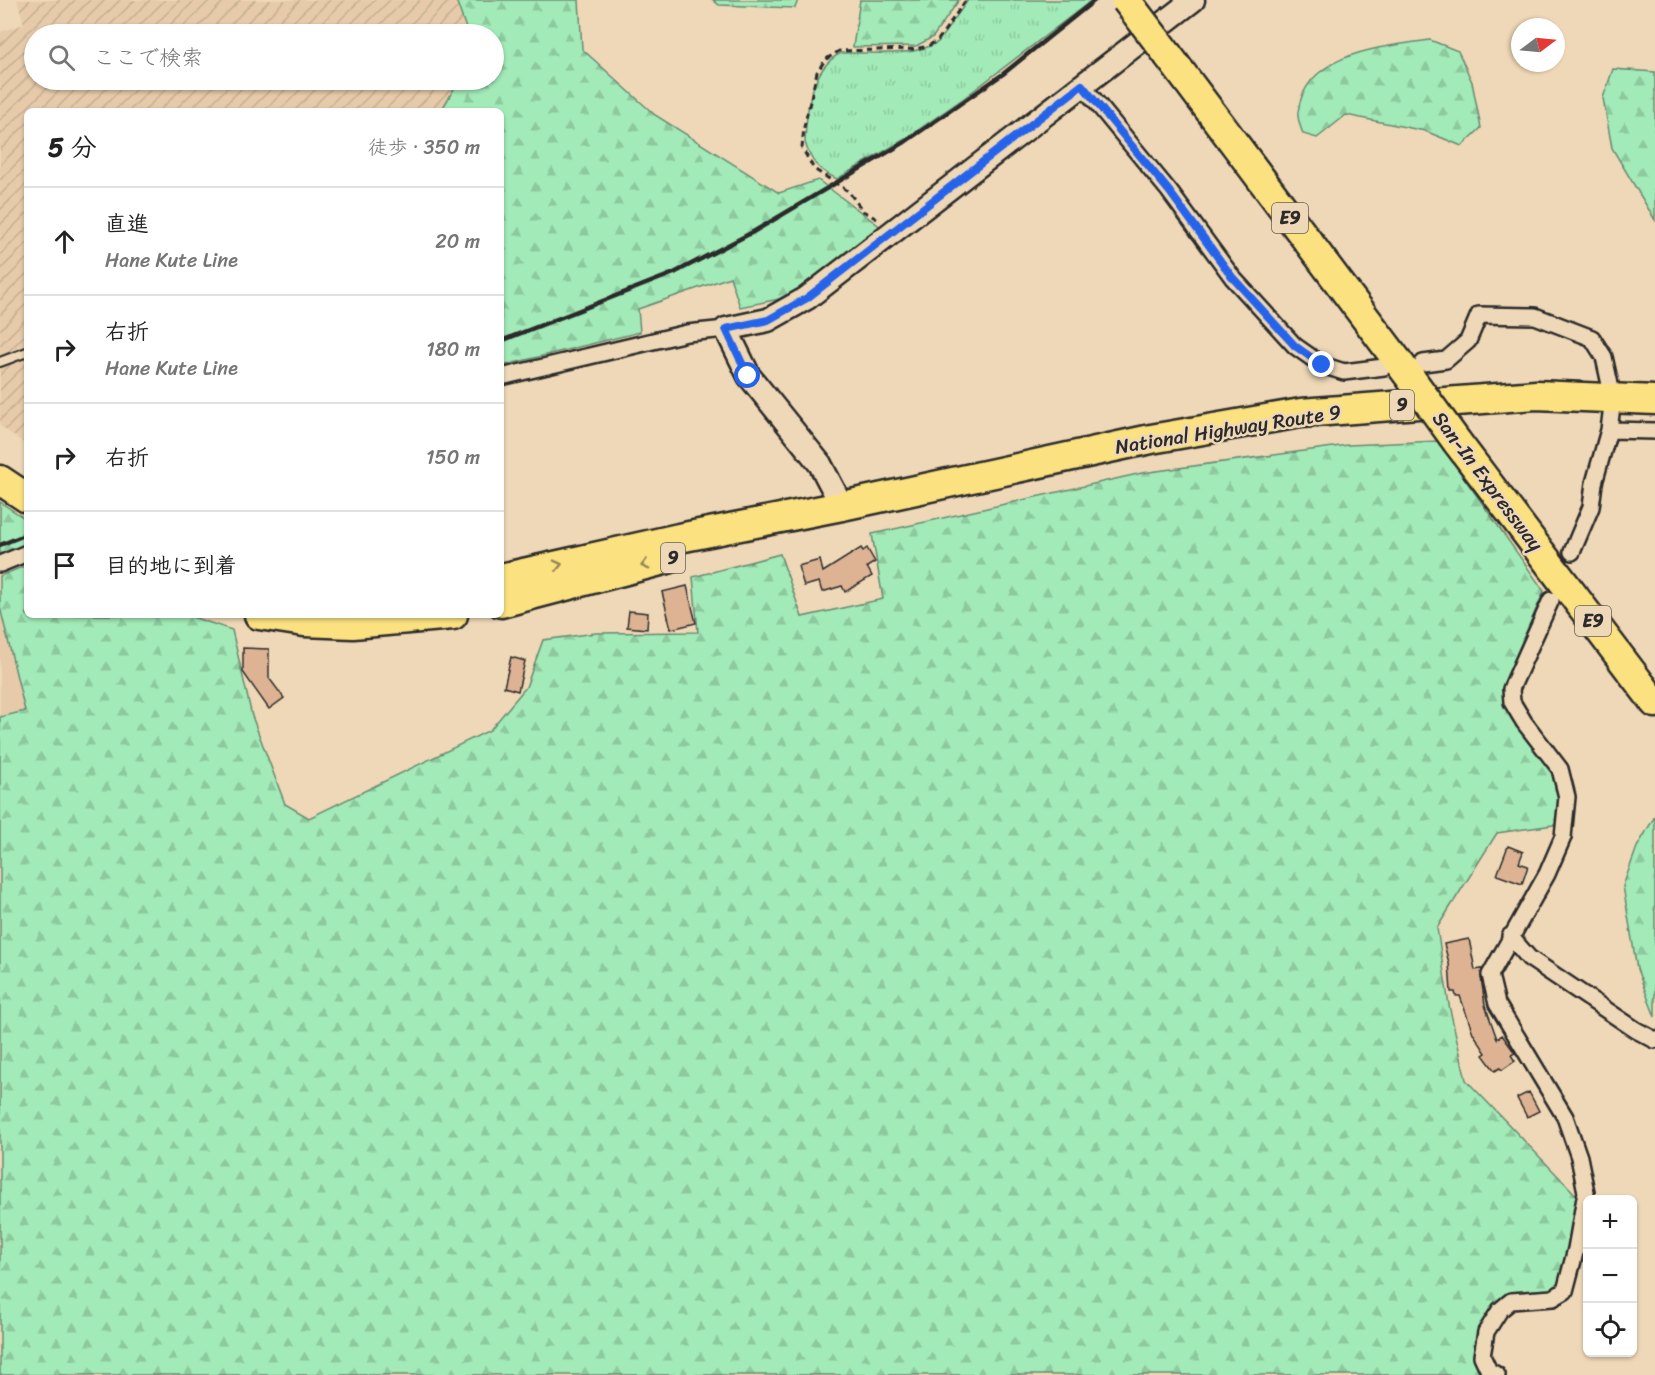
<!DOCTYPE html>
<html lang="ja">
<head>
<meta charset="utf-8">
<style>
	:root { --surface:#fff; --page:#f2f2f2; --text:#222; --muted:#767676; --line:#e0e0e0 }
	body { margin:0; font-family:Sriracha,"Klee One",sans-serif; background:var(--page); color:var(--text) }
	.controls { position:absolute; right:18px; bottom:18px; display:grid; overflow:hidden; border-radius:9px; box-shadow:0 2px 4px #0004 }
	.controls button { width:54px; height:54px; display:grid; place-items:center; padding:0; border:0; border-bottom:2px solid var(--line); background:var(--surface); color:var(--text); font:30px sans-serif }
	.compass { position:absolute; left:1511px; top:18px; width:54px; height:54px; border-radius:50%; background:var(--surface); box-shadow:0 2px 4px #0004; rotate:74deg }
	.stop { position:absolute; width:18px; height:18px; margin:-14px; border:4px solid #2563eb; border-radius:50%; background:#fff }
	.stop.end { background:#2563eb; border-color:#fff; box-shadow:0 2px 6px #0008 }
	.list { margin:0; padding:0; list-style:none }
	h2 { display:flex; justify-content:space-between; align-items:center; height:78px; margin:0; padding:0 24px; font-size:26px }
	h2 small { font-size:20px; font-weight:400; color:var(--muted) }
	.list li { display:grid; grid-template-columns:39px 1fr auto; gap:18px; align-items:center; box-sizing:border-box; height:108px; padding:0 24px; border-top:2px solid var(--line) }
	.list b { display:block; font-size:22px; white-space:nowrap }
	.list p { margin:0; font-size:20px; white-space:nowrap; color:var(--muted) }
	.list em { font-size:20px; font-style:normal; color:var(--muted) }
	.icon { flex:none; width:33px; height:33px; fill:none; stroke:currentColor; stroke-width:2; stroke-linecap:round; stroke-linejoin:round }
	.map { position:relative; flex:none; width:1655px; height:1375px; overflow:hidden }
	.search { position:absolute; background:var(--surface); box-shadow:0 2px 4px #0004; left:24px; top:24px; width:480px; height:66px; display:flex; align-items:center; gap:15px; box-sizing:border-box; padding:0 21px; border-radius:33px; color:var(--muted); font-size:22px }
	.panel { position:absolute; background:var(--surface); box-shadow:0 2px 4px #0004; left:24px; top:108px; width:480px; height:510px; border-radius:9px }
	.map>svg:first-child { display:block }
	.built { fill:#e6caa9 }
	.industrial { fill:url(#industrial-furrows) }
	.grass { fill:url(#grass-tufts); stroke:#668a71; stroke-width:1.5 }
	.forest { fill:url(#forest-firs); stroke:#668a71; stroke-width:1.5 }
	.building { fill:#ddb394; stroke:#2b2b2b; stroke-width:1.5 }
	.lines { fill:none; stroke-linecap:round; stroke-linejoin:round }
	.lane-casing { stroke:#2b2b2b; stroke-width:12 }
	.street-casing { stroke:#2b2b2b; stroke-width:20 }
	.secondary-casing { stroke:#2b2b2b; stroke-width:27 }
	.highway-casing { stroke:#2b2b2b; stroke-width:33 }
	.path { stroke:#2b2b2b; stroke-width:3; stroke-dasharray:6 4.5; stroke-linecap:butt }
	.lane { stroke:#efd8b7; stroke-width:8 }
	.street { stroke:#efd8b7; stroke-width:15 }
	.secondary { stroke:#efd8b7; stroke-width:22 }
	.highway { stroke:#fbe180; stroke-width:28 }
	.rail { stroke:#2b2b2b; stroke-width:4.5 }
	.highway-bridge-casing { stroke:#2b2b2b; stroke-width:33; stroke-linecap:butt }
	.highway-bridge { stroke:#fbe180; stroke-width:28 }
	.oneway { stroke:#938656 }
	.route { stroke:#2563eb; stroke-width:8 }
	.labels { text-anchor:middle; stroke-width:5; stroke-linejoin:round; paint-order:stroke }
	.shield { fill:#efd8b7; stroke:#665f55; stroke-width:1.5 }
	.shield-label { font-size:18px; font-weight:bold; fill:#2b2b2b }
	.street-label { font-size:20px; fill:#2b2b2b; stroke:#efd8b7 }
</style>
</head>
<body>
<div class="map">
<svg width="1655" height="1375" viewBox="0 0 1655 1375">
	<defs>
		<pattern id="industrial-furrows" width="10" height="10" patternUnits="userSpaceOnUse" patternTransform="scale(1.5)"><rect width="10" height="10" fill="#e6caa9"/><path d="M-1 1l2-2M0 10L10 0M9 11l2-2" fill="none" stroke="#c5ae92"/></pattern>
		<pattern id="grass-tufts" width="24" height="20" patternUnits="userSpaceOnUse" patternTransform="scale(1.5)"><rect width="24" height="20" fill="#a2eab7"/><path d="M3 7l-1-3M5 7V3M7 7l1-3M15 17l-1-3M17 17v-4M19 17l1-3" fill="none" stroke="#8cc99e"/></pattern>
		<pattern id="forest-firs" width="22" height="20" patternUnits="userSpaceOnUse" patternTransform="scale(1.5)"><rect width="22" height="20" fill="#a2eab7"/><path d="M5 1l3.5 6h-7zM16 11l3.5 6h-7z" fill="#8cc99e"/></pattern>
	</defs>
	<rect width="100%" height="100%" fill="#efd8b7"/>
	<filter id="ink" filterUnits="userSpaceOnUse"><feTurbulence type="fractalNoise" baseFrequency=".0167" numOctaves="2"/><feDisplacementMap in="SourceGraphic" scale="12" xChannelSelector="R" yChannelSelector="G"/><feConvolveMatrix kernelMatrix="1 2 1 2 8 2 1 2 1" color-interpolation-filters="sRGB"/></filter>
	<g filter="url(#ink)">
		<path class="built" d="M0,607l25,104 -25,6z"/>
		<path class="industrial" d="M17,0h439l12,34h-434v46h425l-18,31h-414v334l-27,-19v-394l24,-8z"/>
		<path class="grass" d="M968,0h124l-128,98 -59,41 -68,40c-18,-9 -26,-16 -32,-37 1,-31 6,-74 36,-89 29,-1 72,5 97,-11z"/>
		<path class="forest" d="M456,0h123l3,49 73,66 124,78 39,-13 64,48 -52,45 -51,26 -39,8 -10,-30 -92,32 2,23 -139,34v-255h-60l18,-31h35v-46h-26z
			M713,0h85l-3,8 -76,-3z
			M860,0h99l-26,37 -17,9 -63,1z
			M1430,40l28,11 14,31 9,46 -19,18 -37,-15 -79,-16 -29,23 -14,-4c-2,-6 -6,-15 -5,-22 7,-60 85,-65 132,-72z
			M1613,69l42,3v148l-43,-72 -9,-50z
			M1438,441l106,150 -38,87 4,29 38,51 14,30 -2,36 -63,9 -60,95 12,77 17,75 114,119 -19,89 -11,6 -39,1 -27,38 7,42h-1491v-658l25,-6 -25,-104v-31l27,-11v50h159l46,15 20,86 33,88 24,14 181,-88 36,-43 17,-47 53,-7 102,-1 -5,-55 87,-23 22,63 81,-18 -11,-65 270,-61 206,-28z
			M0,502l27,18v24l-27,11z
			M1655,816v201l-18,-48 -14,-83 14,-39z"/>
		<path class="building" d="M861,548l2,3 4,-3 8,14 -8,5 5,9 -27,16 -3,-6 -20,6 -3,-10 -15,4 -6,-20 22,-6 3,12z
			M687,586l9,37 -25,6 -9,-37z
			M629,611l19,2 -1,16 -20,-2z
			M243,648l26,1v29l15,20 -15,11 -26,-37z
			M511,657l14,4 -7,30 -14,-4z
			M1508,846l15,6 -4,11 9,3 -6,18 -25,-9z
			M1469,939l6,31 7,-1 -1,8 4,28 12,34 5,-4 13,18 -4,2 4,6 -13,9 -2,-2 -5,3 -12,-16 3,-2 -13,-20 -13,-37h-4l-1,-4h-4l-2,-29 -5,-19z
			M1529,1092l10,19 -12,6 -10,-19z"/>
		<g class="lines">
			<defs>
				<path id="lane" d="M0,362l27,-10"/>
				<path id="street" d="M1082,85l87,106 64,87 62,68 27,19 22,7 40,-5
					M1423,363l23,-3 22,-19 11,-26 56,1 57,22 12,19 9,41 -4,32 -15,53 -3,24 -19,45
					M501,377l186,-44 39,-4
					M1609,430l46,1
					M0,564l27,-11
					M1510,936l19,22 107,72 19,10
					M1497,1375l-8,-4 -7,-15 4,-24 14,-22 11,-9 42,-3 12,-7 11,-42 10,-57 -7,-35 -14,-40 -68,-113 -7,-29 57,-101 16,-37 4,-40 -7,-28 -36,-47 -12,-20 -1,-13 40,-89"/>
				<path id="secondary" d="M842,506l-22,-42 -71,-88 -23,-47 42,-9 39,-22 386,-298"/>
				<path id="highway" d="M1168,55l244,325
					M1457,442l198,261
					M0,480l27,18
					M501,578l178,-40 163,-32 309,-67 150,-26 235,-18 119,5
					M501,603l167,-44
					M259,615l45,7 49,2 100,-9"/>
			</defs>
			<use href="#lane" class="lane-casing"/>
			<use href="#street" class="street-casing"/>
			<use href="#secondary" class="secondary-casing"/>
			<use href="#highway" class="highway-casing"/>
			<path class="path" d="M877,219l-14,-8 -15,-20 -34,-22 -12,-21 2,-21 13,-55 8,-12 14,-9 76,-2 13,-3 10,-6 28,-40"/>
			<use href="#lane" class="lane"/>
			<use href="#street" class="street"/>
			<use href="#secondary" class="secondary"/>
			<use href="#highway" class="highway"/>
			<path class="rail" d="M501,341l173,-68 79,-41 152,-90 98,-68 92,-74
				M0,545l27,-11"/>
			<defs>
				<path id="highway-bridge" d="M1126,0l42,55
					M1412,380l45,62"/>
			</defs>
			<use href="#highway-bridge" class="highway-bridge-casing"/>
			<use href="#highway-bridge" class="highway-bridge"/>
		</g>
		<defs><path id="oneway-chevron" d="M-2-3.5L2.5 0L-2 3.5" fill="none" stroke-width="1.6" stroke-linecap="round" stroke-linejoin="round" transform="scale(1.5)"/></defs>
		<g class="oneway">
			<use href="#oneway-chevron" transform="translate(558 565) rotate(-13)"/>
			<use href="#oneway-chevron" transform="translate(645 565) rotate(165)"/>
		</g>
	</g>
	<g class="lines" filter="url(#ink)">
		<path class="route" d="M748,376l-22,-47 42,-9 39,-22 275,-213 87,106 64,87 62,68 27,19"/>
	</g>
	<g class="labels">
		<g class="shield">
			<rect x="1272" y="203" width="36" height="30" rx="4.5"/>
			<rect x="1390" y="390" width="24" height="30" rx="4.5"/>
			<rect x="661" y="543" width="24" height="30" rx="4.5"/>
			<rect x="1575" y="606" width="36" height="30" rx="4.5"/>
		</g>
		<g class="shield-label">
			<text x="1290" y="224">E9</text>
			<text x="1402" y="411">9</text>
			<text x="673" y="564">9</text>
			<text x="1593" y="627">E9</text>
		</g>
		<g class="street-label">
			<text transform="translate(1228 429) rotate(-9)" y="7">National Highway Route 9</text>
			<text transform="translate(1488 481) rotate(53)" y="7">San-In Expressway</text>
		</g>
	</g>
</svg>
<div class="controls">
<button>+</button>
<button>−</button>
<button><svg class="icon" aria-label="locate" viewBox="0 0 24 24"><circle cx="12" cy="12" r="6"/><path d="M12 2v4M12 18v4M2 12h4M18 12h4"/></svg></button>
</div>
<svg class="compass" viewBox="-18 -18 36 36"><path d="M0-13l5 13h-10z" fill="#e53935"/><path d="M0 13l5-13h-10z" fill="#767676"/></svg>
<div class="stop" style="left:748px;top:376px"></div>
<div class="stop end" style="left:1322px;top:365px"></div>
<div class="search"><svg class="icon" aria-label="search" viewBox="0 0 24 24"><circle cx="10" cy="10" r="6"/><path d="M15 15l6 6"/></svg>ここで検索</div>
<section class="panel">
<h2>5 分<small>徒歩 · 350 m</small></h2>
<ul class="list">
<li><svg class="icon" aria-label="ahead" viewBox="0 0 24 24"><path d="M12 20V5M6 11l6-6 6 6"/></svg><div><b>直進</b><p>Hane Kute Line</p></div><em>20 m</em></li>
<li><svg class="icon" aria-label="right" viewBox="0 0 24 24"><path d="M7 20v-9h11M14 6l5 5-5 5"/></svg><div><b>右折</b><p>Hane Kute Line</p></div><em>180 m</em></li>
<li><svg class="icon" aria-label="right" viewBox="0 0 24 24"><path d="M7 20v-9h11M14 6l5 5-5 5"/></svg><div><b>右折</b></div><em>150 m</em></li>
<li><svg class="icon" aria-label="arrive" viewBox="0 0 24 24"><path d="M6 21V4h12l-3 4 3 4H6"/></svg><div><b>目的地に到着</b></div></li>
</ul>
</section>
</div>
</body>
</html>
